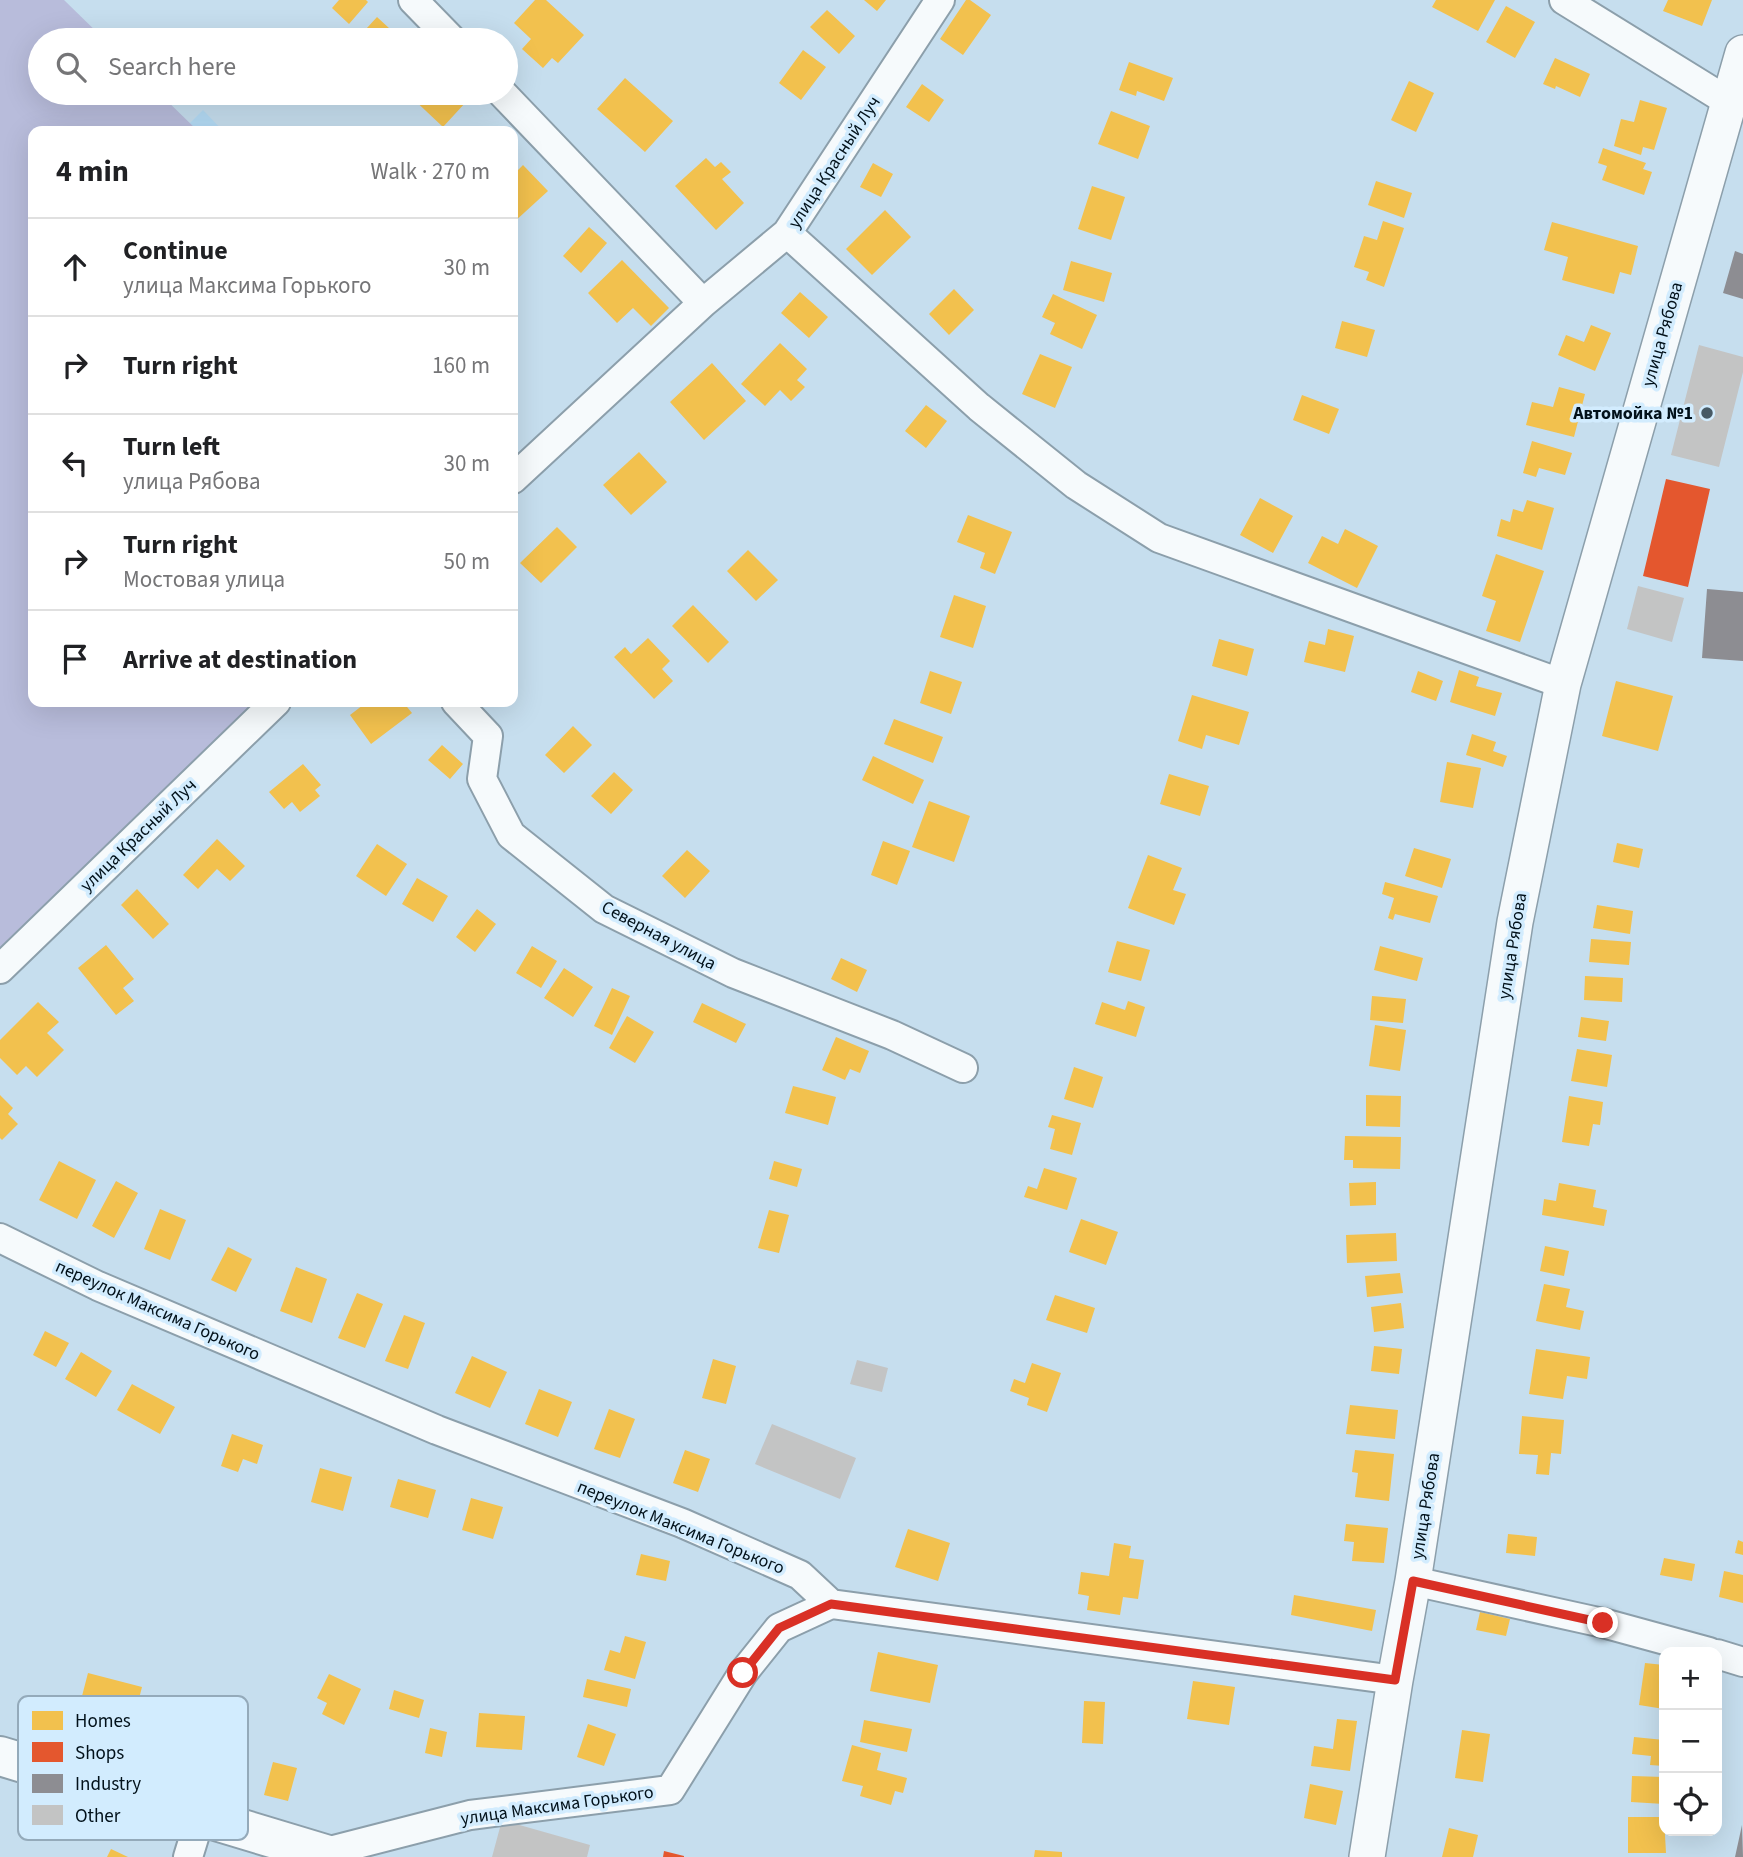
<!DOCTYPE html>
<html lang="en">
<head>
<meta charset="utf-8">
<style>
	:root { --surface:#fff; --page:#f2f2f2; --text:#202124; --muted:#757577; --line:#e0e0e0 }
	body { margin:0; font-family:"Source Sans 3",sans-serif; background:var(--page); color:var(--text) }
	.controls { position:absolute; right:21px; bottom:21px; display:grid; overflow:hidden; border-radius:14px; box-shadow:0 7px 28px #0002 }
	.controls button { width:63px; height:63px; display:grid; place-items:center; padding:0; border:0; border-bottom:2px solid var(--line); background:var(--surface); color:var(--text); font:35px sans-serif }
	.stop { position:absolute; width:21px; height:21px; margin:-16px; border:5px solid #d93025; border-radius:50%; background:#fff }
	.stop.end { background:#d93025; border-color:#fff; box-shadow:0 2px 7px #0008 }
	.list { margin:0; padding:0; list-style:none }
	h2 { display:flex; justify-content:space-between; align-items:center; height:91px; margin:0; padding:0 28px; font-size:30px }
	h2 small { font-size:23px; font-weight:400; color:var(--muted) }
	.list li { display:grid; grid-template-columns:46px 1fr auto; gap:21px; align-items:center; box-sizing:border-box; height:98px; padding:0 28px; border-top:2px solid var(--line) }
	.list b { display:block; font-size:26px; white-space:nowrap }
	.list p { margin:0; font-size:23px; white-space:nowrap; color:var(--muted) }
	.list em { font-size:23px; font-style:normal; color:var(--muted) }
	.icon { flex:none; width:38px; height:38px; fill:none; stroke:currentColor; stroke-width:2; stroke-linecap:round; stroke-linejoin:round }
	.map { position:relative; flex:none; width:1743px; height:1857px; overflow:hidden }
	.search { position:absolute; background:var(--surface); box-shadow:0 7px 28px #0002; left:28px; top:28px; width:490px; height:77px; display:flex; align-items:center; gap:18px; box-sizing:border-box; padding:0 24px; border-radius:38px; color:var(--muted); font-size:26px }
	.panel { position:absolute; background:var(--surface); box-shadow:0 7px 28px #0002; left:28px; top:126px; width:490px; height:581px; border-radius:14px }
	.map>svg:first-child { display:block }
	.built { fill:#b4dbf5 }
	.green { fill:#b8bcdb }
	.homes { fill:#f2c14e }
	.shops { fill:#e4572e }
	.industry { fill:#8d8d92 }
	.building { fill:#c3c4c4 }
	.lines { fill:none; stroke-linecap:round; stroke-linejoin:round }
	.minor-casing { stroke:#8c9fab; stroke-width:32 }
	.tertiary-casing { stroke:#8c9fab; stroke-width:38 }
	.primary-casing { stroke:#8c9fab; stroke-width:42 }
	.minor { stroke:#f6fafc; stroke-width:28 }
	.tertiary { stroke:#f6fafc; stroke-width:35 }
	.primary { stroke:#f6fafc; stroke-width:38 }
	.route { stroke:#d93025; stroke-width:9 }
	.poi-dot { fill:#475964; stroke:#d2ecfe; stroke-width:2.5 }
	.labels { text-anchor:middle; stroke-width:7; stroke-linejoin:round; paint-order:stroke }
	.street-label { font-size:18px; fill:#02111a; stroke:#d2ecfe }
	.poi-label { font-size:18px; font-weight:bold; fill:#02111a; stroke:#d2ecfe; text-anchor:end }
	.key { fill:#d2ecfe; stroke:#94aaba; stroke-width:2 }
	.key-label { font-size:19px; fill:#02111a }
</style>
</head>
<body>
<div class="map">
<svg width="1743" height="1857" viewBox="0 0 1743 1857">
	<rect width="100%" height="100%" fill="#c6deee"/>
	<path class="built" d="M203,110l20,21h-41z"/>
	<path class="green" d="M0,0h64l41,40h-65v53h119l39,38h-165v571h228l-261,267z"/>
	<path class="homes" d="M339,0h27l2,2 -19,22 -17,-16z
		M535,0h11l38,35 -26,28 -6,-5 -9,10 -21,-19 9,-10 -17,-16z
		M864,0h22l-9,11z
		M966,0h4l21,15 -28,40 -23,-16z
		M1436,0h59l-17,31 -46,-24z
		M1668,0h44l-10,26 -39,-15z
		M1506,6l29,16 -20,36 -29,-16z
		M827,10l28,26 -16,18 -29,-27z
		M377,17l25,23h-46z
		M803,50l23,17 -25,33 -22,-17z
		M1555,58l35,16 -10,23 -24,-11 -1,3 -12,-5z
		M1129,62l44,16 -9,23 -27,-10 -1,5 -17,-6z
		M625,78l48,43 -28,31 -48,-43z
		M1409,81l25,12 -18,39 -25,-12z
		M922,84l22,16 -15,22 -23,-15z
		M411,93h45l10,9 -23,25 -34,-32z
		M1640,100l27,8 -13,42 -11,-3 -2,8 -27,-9 7,-27 13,3z
		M1111,111l39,15 -12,33 -40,-15z
		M1603,148l43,15 -3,6 9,3 -8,23 -42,-15 5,-14 -9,-3z
		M706,158l9,9 6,-5 10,10 -9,7 22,24 -28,27 -41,-44z
		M873,163l20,11 -12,23 -21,-10z
		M523,165l25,26 -35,32v-48z
		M1376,181l36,12 -8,25 -36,-13z
		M1092,186l33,11 -14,43 -33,-11z
		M885,210l26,27 -39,38 -26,-26z
		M1383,221l21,7 -20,59 -18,-7 3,-8 -15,-5 10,-31 13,4z
		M1552,222l86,24 -7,29 -11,-3 -6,22 -52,-14 6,-23 -24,-7z
		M589,227l18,16 -26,30 -18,-17z
		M622,260l47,48 -18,18 -18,-18 -16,15 -29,-30z
		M1071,261l41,12 -8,29 -41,-12z
		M954,289l20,21 -25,25 -20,-21z
		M800,292l28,25 -19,21 -28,-25z
		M1053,294l44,21 -15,34 -32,-15 5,-11 -13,-6z
		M1342,321l33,9 -8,27 -32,-9z
		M1591,325l20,8 -16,38 -37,-16 8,-20 18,7z
		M780,343l27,26 -10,11 8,7 -14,14 -11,-11 -15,16 -24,-22z
		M1040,354l32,13 -17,41 -33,-14z
		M712,363l34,38 -42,39 -34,-38z
		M1559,387l26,7 -11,43 -48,-12 6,-23 21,5z
		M1302,395l37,14 -10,25 -36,-14z
		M926,405l21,16 -21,27 -21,-17z
		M1532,441l40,12 -7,22 -26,-7 -3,9 -13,-4z
		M639,452l28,30 -36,33 -28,-30z
		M1260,498l33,18 -20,37 -33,-18z
		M1527,500l27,8 -12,42 -45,-14 4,-17 9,3 3,-13 10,3z
		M968,515l44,17 -17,42 -15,-6 5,-15 -28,-11z
		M557,527l20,20 -36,36 -21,-20z
		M1345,529l33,17 -21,42 -49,-25 14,-27 16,8z
		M748,550l30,30 -22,21 -29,-30z
		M1496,554l48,17 -24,71 -34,-11 10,-30 -14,-5z
		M954,595l32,11 -13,42 -33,-11z
		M693,605l36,37 -21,21 -36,-37z
		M1328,629l26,7 -9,36 -41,-10 5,-21 16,4z
		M648,638l22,23 -8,8 11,12 -19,18 -40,-42 11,-10 6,7z
		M1219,639l35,10 -7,27 -35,-10z
		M1459,670l20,7 -3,9 26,7 -7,23 -45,-14z
		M930,671l32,11 -11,32 -31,-11z
		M1418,671l25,10 -7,20 -25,-9z
		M1616,681l57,15 -15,55 -56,-15z
		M1192,695l57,17 -10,33 -33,-10 -4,14 -24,-8z
		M367,702h36l9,11 -41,31 -21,-29z
		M894,719l49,18 -10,26 -49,-19z
		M573,726l19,19 -28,28 -19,-18z
		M1472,734l24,8 -3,9 14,5 -4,11 -37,-12z
		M442,745l21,19 -13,15 -22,-19z
		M873,756l51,24 -11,24 -51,-24z
		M1447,762l34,6 -8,40 -33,-6z
		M303,764l18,21 -6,5 5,6 -20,16 -8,-10 -8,7 -15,-17z
		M614,772l19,18 -22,24 -20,-18z
		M1169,774l40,12 -9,30 -40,-12z
		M929,801l41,15 -16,46 -42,-15z
		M217,839l28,27 -15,15 -13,-12 -19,20 -15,-14z
		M883,841l27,10 -13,34 -26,-10z
		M1617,843l26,6 -4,19 -26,-6z
		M377,844l30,20 -21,32 -30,-20z
		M1414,848l37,11 -9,29 -37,-12z
		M687,850l23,21 -25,27 -23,-22z
		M1148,855l34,13 -9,22 13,4 -12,31 -46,-17z
		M417,878l31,18 -15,26 -31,-18z
		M1385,882l53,14 -8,27 -35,-9 -2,6 -5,-2 6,-20 -12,-4z
		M137,889l32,35 -16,15 -32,-34z
		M1597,905l36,6 -3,23 -37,-6z
		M477,909l19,15 -21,28 -19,-15z
		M1591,939l40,3 -2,23 -40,-3z
		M1117,941l33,9 -9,31 -33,-9z
		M106,945l28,34 -11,9 11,13 -18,14 -38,-47z
		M532,946l25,15 -16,27 -25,-15z
		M1380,946l43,12 -6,23 -43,-11z
		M841,958l26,12 -10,22 -26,-13z
		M564,968l29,19 -20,30 -29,-19z
		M1585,976l38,2 -1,24 -38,-2z
		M612,988l18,8 -18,39 -18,-9z
		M1372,996l34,3 -3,24 -33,-3z
		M1128,1001l17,6 -9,30 -41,-13 7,-22 23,8z
		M38,1002l21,20 -12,11 17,17 -27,27 -11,-11 -9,9 -17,-17v-18z
		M702,1003l44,21 -10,19 -43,-21z
		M627,1016l27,16 -19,31 -26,-15z
		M1581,1017l28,4 -3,20 -28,-4z
		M1375,1025l31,5 -6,41 -31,-5z
		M836,1037l33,14 -9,22 -10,-4 -5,11 -23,-10z
		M1577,1049l35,6 -5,32 -36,-6z
		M1074,1067l29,10 -10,31 -29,-9z
		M793,1086l43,11 -8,28 -43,-12z
		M0,1095l13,13 -5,6 10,10 -16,16 -2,-2z
		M1366,1095l35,1 -1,31 -34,-1z
		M1569,1096l34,6 -3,23 -7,-1 -4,22 -27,-4z
		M1052,1115l29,8 -9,32 -22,-6 5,-20 -7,-2z
		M1345,1136l56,1 -1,32 -47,-1v-8h-9z
		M59,1161l37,19 -19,39 -38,-19z
		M774,1161l28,8 -5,18 -28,-8z
		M1044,1168l33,10 -10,32 -43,-13 4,-11 9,3z
		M116,1181l22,12 -24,45 -22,-12z
		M1376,1182v23l-26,1 -1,-23z
		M1559,1183l37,7 -3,17 14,3 -3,16 -62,-11 2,-16 12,2z
		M160,1209l26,11 -16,40 -26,-11z
		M769,1210l20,5 -10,38 -21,-5z
		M1081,1219l37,13 -12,33 -37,-13z
		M1396,1233l1,28 -50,2 -1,-28z
		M1545,1246l24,5 -5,25 -24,-5z
		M228,1247l24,12 -16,33 -25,-12z
		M296,1267l31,12 -15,44 -32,-12z
		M1400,1273l3,20 -36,4 -2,-21z
		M1544,1284l26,5 -4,18 18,4 -4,19 -44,-9z
		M357,1293l26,11 -18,44 -27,-10z
		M1055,1295l40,13 -8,25 -41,-13z
		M1401,1303l3,25 -30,4 -3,-25z
		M404,1315l21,8 -17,46 -23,-8z
		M45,1331l24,12 -13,24 -23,-12z
		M1374,1346l28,3 -3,25 -28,-3z
		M1536,1349l54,8 -3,22 -20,-3 -4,23 -34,-5z
		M81,1352l31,19 -16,26 -31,-18z
		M472,1356l35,16 -17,36 -35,-15z
		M713,1359l23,7 -10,38 -24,-6z
		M1032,1363l29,10 -14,39 -20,-7 2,-7 -19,-7 4,-12 11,4z
		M132,1384l43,23 -15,27 -43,-24z
		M539,1389l33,13 -14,35 -33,-13z
		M1350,1405l48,5 -3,29 -49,-5z
		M609,1409l26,10 -15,39 -26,-9z
		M1522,1416l42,4 -3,34 -10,-1 -2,22 -13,-1 2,-19 -19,-1z
		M232,1434l31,11 -6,19 -14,-5 -5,13 -17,-6z
		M685,1450l25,9 -12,33 -25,-9z
		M1355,1450l39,4 -5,47 -34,-4 3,-24 -6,-1z
		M320,1468l32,9 -9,34 -32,-9z
		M398,1479l38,11 -8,28 -38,-11z
		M471,1498l32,9 -10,32 -31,-9z
		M1346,1524l42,4 -4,35 -32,-2 2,-19 -10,-1z
		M908,1529l42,14 -12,38 -43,-14z
		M1508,1534l29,3 -2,19 -29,-3z
		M1738,1540l5,2v13l-8,-2z
		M1114,1543l17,3 -2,12 15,2 -6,39 -15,-2 -3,18 -33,-5 2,-14 -11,-2 3,-22 28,4z
		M641,1554l29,7 -4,20 -30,-6z
		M1664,1558l31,6 -3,17 -32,-6z
		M1724,1571l19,4v28l-24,-6z
		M1294,1595l82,15 -4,21 -81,-16z
		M1480,1612l30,7 -4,17 -30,-6z
		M625,1636l21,6 -11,37 -31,-9 6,-20 10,3z
		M878,1652l60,13 -8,38 -60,-12z
		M1645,1663l19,2v44l-25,-4z
		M88,1673l54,14 -13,50 -54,-14z
		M329,1674l32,15 -17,36 -22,-11 5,-11 -10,-5z
		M587,1679l44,10 -4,18 -44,-10z
		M1193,1681l42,6 -6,38 -42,-6z
		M394,1690l30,10 -5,18 -30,-9z
		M1084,1701l21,1 -2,42 -21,-1z
		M479,1713l46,3 -3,34 -46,-3z
		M1337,1719l20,2 -7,50 -39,-5 3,-20 19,3z
		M864,1720l48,9 -5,23 -47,-10z
		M588,1724l28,10 -12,32 -27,-9z
		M430,1728l17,4 -5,25 -17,-4z
		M1462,1730l28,4 -7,48 -28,-4z
		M1634,1737l30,3v26l-14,-1 1,-9 -19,-2z
		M852,1745l29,8 -4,17 30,8 -4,15 -8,-2 -4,14 -31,-9 3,-10 -21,-5z
		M273,1762l24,6 -9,33 -24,-6z
		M1632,1776l32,1v27l-33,-2z
		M1310,1784l33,7 -7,34 -32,-7z
		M1628,1817h36l2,36h-38z
		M1449,1828l29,7 -5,22h-31z
		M111,1849l17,8h-21z
		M1035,1850l27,2v5h-28z"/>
	<path class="shops" d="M1666,479l44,10 -22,98 -45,-11z
		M664,1851l20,5v1h-21z"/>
	<path class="industry" d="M1735,251l8,3v45l-20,-6z
		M1707,589l36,3v69l-41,-3z
		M1742,1825l1,32h-8z"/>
	<path class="building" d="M1699,345l44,12v15l-24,95 -48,-12z
		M1638,586l46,12 -12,44 -45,-13z
		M857,1360l31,8 -6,24 -32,-8z
		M772,1424l84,34 -16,41 -85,-35z
		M502,1820l88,25 -3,12h-95z"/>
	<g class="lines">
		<defs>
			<path id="minor" d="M413,0l39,40
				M1564,0l165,102
				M502,93l201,210
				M787,233l192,174 97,78 83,53 404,146
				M513,479l190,-176 84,-70 153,-233
				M456,702l32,34 -6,43 29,56 93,74 129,64 159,62 71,33
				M0,969l276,-267
				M0,1238l98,48 339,144 245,93 118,52 31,29 564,76
				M1413,1581l190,42 106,29
				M1717,1654l26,8
				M322,1853l148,-38 200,-25 73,-117 36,-45 52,-24
				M188,1857l12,-39"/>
			<path id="tertiary" d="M1367,1857l28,-177 18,-99 102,-659 48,-238 180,-631"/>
			<path id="primary" d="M0,1756l335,101"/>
		</defs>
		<use href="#minor" class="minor-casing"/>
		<use href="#tertiary" class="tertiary-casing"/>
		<use href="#primary" class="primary-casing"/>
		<use href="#minor" class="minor"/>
		<use href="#tertiary" class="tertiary"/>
		<use href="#primary" class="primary"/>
	</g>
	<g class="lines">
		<path class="route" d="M743,1673l36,-45 52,-24 564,76 18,-99 190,42"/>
	</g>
	<circle class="poi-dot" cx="1707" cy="413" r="7"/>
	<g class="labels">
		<g class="street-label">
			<text transform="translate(834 162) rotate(-57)" y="6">улица Красный Луч</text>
			<text transform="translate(1662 334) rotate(-74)" y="6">улица Рябова</text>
			<text transform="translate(138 835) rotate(-44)" y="6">улица Красный Луч</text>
			<text transform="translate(659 935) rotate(28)" y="6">Северная улица</text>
			<text transform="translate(1512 946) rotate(-81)" y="6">улица Рябова</text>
			<text transform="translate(158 1310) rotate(24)" y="6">переулок Максима Горького</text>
			<text transform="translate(1425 1506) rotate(-81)" y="6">улица Рябова</text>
			<text transform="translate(681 1527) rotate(22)" y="6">переулок Максима Горького</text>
			<text transform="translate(557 1805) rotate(-8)" y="6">улица Максима Горького</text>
		</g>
		<g class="poi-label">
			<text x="1693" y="419">Автомойка №1</text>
		</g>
	</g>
	<rect x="18" y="1696" width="230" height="144" rx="10" class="key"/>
	<rect x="32" y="1711" width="31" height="19" fill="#f2c14e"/>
	<rect x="32" y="1742" width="31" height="20" fill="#e4572e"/>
	<rect x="32" y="1774" width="31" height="19" fill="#8d8d92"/>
	<rect x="32" y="1805" width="31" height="20" fill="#c3c4c4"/>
	<g class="key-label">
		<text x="75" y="1727">Homes</text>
		<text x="75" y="1759">Shops</text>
		<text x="75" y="1790">Industry</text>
		<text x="75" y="1822">Other</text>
	</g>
</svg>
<div class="controls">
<button>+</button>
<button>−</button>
<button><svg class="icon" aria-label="locate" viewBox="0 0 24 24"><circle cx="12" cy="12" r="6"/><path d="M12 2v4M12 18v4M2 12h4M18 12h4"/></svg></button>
</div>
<div class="stop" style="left:743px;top:1673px"></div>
<div class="stop end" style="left:1603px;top:1623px"></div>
<div class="search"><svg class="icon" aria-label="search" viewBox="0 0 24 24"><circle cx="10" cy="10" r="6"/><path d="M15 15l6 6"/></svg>Search here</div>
<section class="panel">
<h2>4 min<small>Walk · 270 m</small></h2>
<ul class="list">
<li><svg class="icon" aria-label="ahead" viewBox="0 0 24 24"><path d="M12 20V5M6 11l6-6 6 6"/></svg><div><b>Continue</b><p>улица Максима Горького</p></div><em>30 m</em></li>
<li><svg class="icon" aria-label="right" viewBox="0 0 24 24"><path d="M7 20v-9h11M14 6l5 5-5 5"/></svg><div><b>Turn right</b></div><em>160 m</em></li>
<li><svg class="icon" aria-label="left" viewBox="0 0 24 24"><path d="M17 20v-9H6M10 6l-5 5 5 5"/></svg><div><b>Turn left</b><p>улица Рябова</p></div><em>30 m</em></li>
<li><svg class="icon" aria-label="right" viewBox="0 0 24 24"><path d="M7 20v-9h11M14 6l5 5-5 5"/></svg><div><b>Turn right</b><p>Мостовая улица</p></div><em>50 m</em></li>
<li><svg class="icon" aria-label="arrive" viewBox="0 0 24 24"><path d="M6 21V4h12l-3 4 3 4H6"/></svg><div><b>Arrive at destination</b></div></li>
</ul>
</section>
</div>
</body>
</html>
